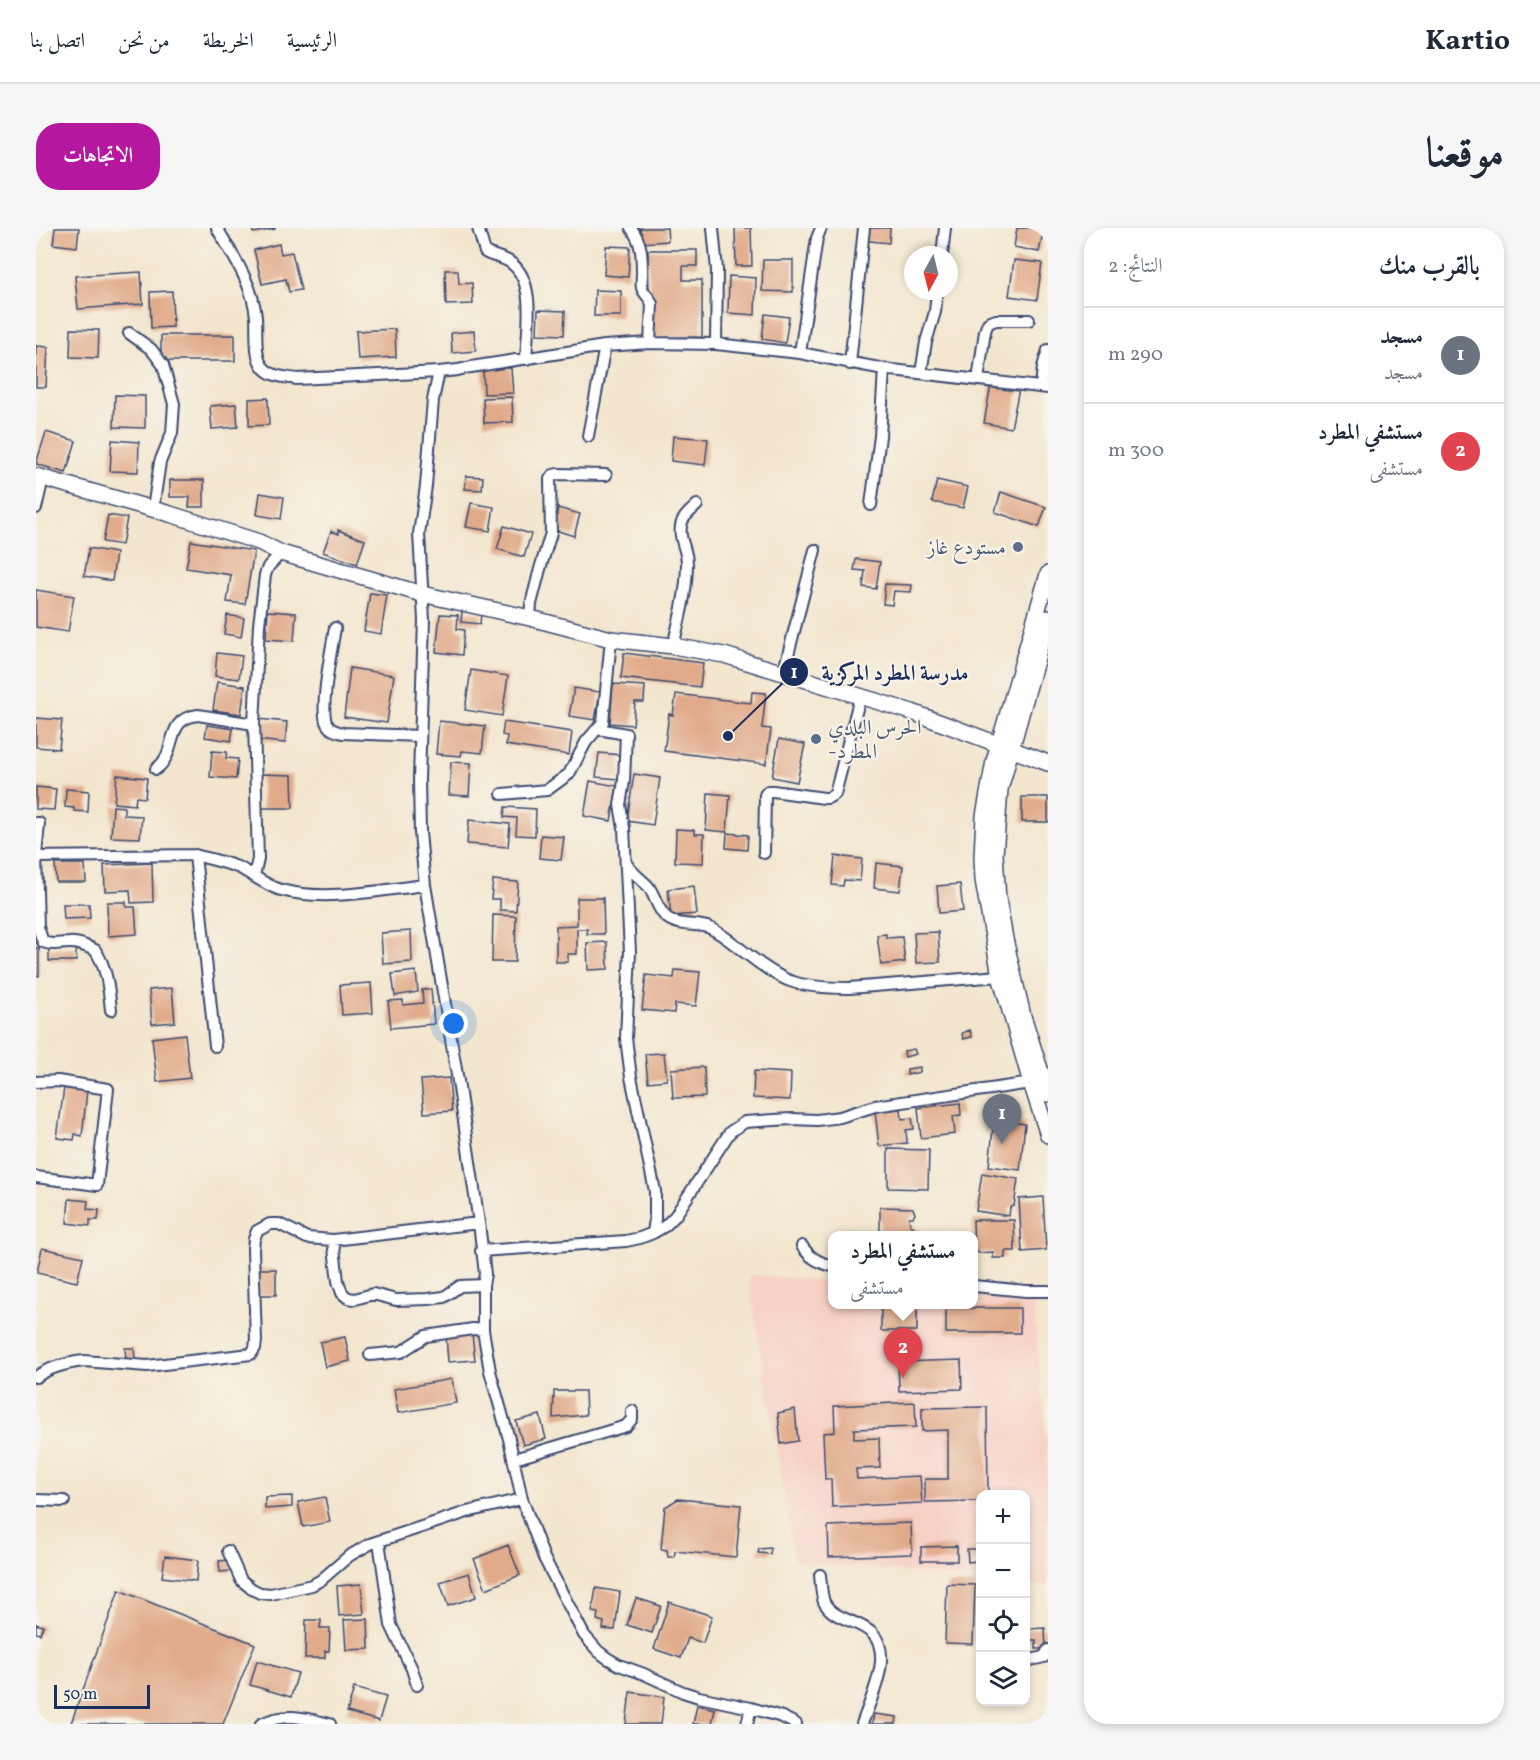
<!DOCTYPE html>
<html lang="ar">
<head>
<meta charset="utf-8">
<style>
	:root { --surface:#fff; --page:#f6f6f7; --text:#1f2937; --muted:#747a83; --line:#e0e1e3; --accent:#b5179e }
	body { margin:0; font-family:Vollkorn,Amiri,serif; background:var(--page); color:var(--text); direction:rtl }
	.controls { position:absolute; right:18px; bottom:18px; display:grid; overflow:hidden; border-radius:12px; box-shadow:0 3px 9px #0003 }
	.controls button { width:54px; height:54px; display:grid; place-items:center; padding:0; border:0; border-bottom:2px solid var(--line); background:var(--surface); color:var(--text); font:30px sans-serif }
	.compass { position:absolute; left:868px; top:18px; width:54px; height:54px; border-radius:50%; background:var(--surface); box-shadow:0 3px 9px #0003; rotate:187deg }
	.scale { position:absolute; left:18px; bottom:15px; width:96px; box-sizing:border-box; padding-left:6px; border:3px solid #1b2f5e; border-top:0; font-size:16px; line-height:21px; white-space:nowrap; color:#1b2f5e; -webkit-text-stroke:4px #f7f3e8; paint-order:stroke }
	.you { position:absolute; left:418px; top:796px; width:21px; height:21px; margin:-15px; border:4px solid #fff; border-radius:50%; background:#1a73e8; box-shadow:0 0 0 9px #1a73e833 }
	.badge { display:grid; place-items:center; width:39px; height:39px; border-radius:50%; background:var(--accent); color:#fff; font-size:20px; font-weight:700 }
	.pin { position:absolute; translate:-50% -50px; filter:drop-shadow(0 2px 3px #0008) }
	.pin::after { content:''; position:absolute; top:32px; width:21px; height:18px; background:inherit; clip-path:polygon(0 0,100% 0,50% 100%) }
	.popup { position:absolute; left:792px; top:1003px; width:150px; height:78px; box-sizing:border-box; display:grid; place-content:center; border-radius:12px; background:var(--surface); filter:drop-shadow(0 2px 4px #0005); font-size:20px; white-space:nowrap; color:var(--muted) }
	.popup b { font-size:22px; color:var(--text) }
	.popup::after { content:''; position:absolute; left:50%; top:100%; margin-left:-12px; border:12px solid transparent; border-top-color:var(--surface) }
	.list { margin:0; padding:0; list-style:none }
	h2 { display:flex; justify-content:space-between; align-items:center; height:78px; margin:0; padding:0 24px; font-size:26px }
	h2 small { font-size:20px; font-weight:400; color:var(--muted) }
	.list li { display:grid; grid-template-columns:39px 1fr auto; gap:18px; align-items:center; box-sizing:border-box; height:96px; padding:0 24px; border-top:2px solid var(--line) }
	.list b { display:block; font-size:22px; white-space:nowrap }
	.list p { margin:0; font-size:20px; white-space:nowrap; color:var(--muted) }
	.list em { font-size:20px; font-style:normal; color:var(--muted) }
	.icon { flex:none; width:33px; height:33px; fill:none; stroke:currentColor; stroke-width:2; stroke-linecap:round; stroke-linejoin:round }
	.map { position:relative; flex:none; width:1012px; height:1496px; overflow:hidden; direction:ltr; border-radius:24px }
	header { display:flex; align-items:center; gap:36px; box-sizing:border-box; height:84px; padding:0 30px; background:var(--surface); border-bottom:2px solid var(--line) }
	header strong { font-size:28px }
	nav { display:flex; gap:33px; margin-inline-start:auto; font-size:21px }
	.intro { display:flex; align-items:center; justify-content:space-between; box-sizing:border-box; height:144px; padding:0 36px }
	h1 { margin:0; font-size:42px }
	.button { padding:15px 27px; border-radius:24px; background:var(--accent); color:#fff; font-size:21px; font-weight:700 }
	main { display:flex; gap:36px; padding:0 36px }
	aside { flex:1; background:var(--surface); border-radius:24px; box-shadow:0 3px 9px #0003 }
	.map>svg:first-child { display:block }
	.built { fill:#f7d1c6 }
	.building { fill:#e1ab8b }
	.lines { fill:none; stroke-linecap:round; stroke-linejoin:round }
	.street-casing { stroke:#3b4a6f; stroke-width:14 }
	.secondary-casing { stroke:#3b4a6f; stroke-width:18 }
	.street { stroke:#fff; stroke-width:10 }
	.secondary { stroke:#fff; stroke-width:15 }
	.service-dot { fill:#5c6f8a; stroke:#f7f3e8; stroke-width:2 }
	.labels { text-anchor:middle; stroke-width:4.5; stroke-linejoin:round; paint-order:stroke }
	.service-label { font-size:21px; fill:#4e5e75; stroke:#f7f3e8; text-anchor:end }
	.leader { fill:none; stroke:#1b2f5e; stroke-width:2 }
	.callout-dot { fill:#1b2f5e; stroke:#f7f3e8; stroke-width:2 }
	.mark-label { font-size:18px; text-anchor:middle; font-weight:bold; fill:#fff }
	.callout-label { font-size:22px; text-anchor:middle; font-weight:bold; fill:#1b2f5e; stroke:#f7f3e8; stroke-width:4.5; stroke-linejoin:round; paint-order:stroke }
</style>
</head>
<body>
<header>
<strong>Kartio</strong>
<nav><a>الرئيسية</a><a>الخريطة</a><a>من نحن</a><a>اتصل بنا</a></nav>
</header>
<div class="intro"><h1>موقعنا</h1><a class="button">الاتجاهات</a></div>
<main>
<aside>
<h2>بالقرب منك<small>النتائج: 2</small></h2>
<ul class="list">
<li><span class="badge" style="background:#6b7280">1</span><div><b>مسجد</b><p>مسجد</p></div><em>290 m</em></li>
<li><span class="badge" style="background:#e0444e">2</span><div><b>مستشفي المطرد</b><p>مستشفى</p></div><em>300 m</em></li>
</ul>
</aside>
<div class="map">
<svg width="1012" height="1496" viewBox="0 0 1012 1496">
	<rect width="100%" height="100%" fill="#f7f3e8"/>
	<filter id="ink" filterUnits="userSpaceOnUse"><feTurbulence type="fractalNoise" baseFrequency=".0167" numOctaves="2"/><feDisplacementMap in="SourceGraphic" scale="12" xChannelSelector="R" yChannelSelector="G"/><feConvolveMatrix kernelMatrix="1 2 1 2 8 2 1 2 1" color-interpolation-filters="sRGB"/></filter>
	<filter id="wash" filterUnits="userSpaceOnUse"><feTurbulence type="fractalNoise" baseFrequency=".008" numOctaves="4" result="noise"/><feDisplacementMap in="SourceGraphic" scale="24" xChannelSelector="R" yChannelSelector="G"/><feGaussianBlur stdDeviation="1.35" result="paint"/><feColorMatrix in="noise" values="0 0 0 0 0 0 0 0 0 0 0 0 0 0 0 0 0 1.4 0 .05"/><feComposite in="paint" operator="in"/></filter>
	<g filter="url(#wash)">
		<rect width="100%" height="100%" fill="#f3e6cf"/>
		<path class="built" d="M712,1046l84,8v22h142v-10l59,6 15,156v130l-22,-3v-89h-45l-1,85 -185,-18z"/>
		<g id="blocks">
			<path class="building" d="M19,0h24l-2,19 -24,-3z
				M216,0h23v1l-22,4z
				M604,0h27l1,13 -27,2z
				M699,0h16l1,38h-16z
				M826,0h28l-1,15 -28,-3z
				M981,0h27l-5,24 -25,-5z
				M243,16l2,10 11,-2 9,38 -12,2 -3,-13 -24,5 -8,-34z
				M570,18l24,1 -2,30 -24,-2z
				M612,22h49v16h-14v14h19v57l-52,1z
				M727,32h30v32l-31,-1z
				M978,32l28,3 -5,37 -28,-4z
				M409,42h13l1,14 13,-1 1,21 -27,1z
				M105,44l2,32 -65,5 -3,-33z
				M693,48l27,2 -1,37 -27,-2z
				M559,62l26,1v25h-27z
				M136,63l1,36 -22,1 -1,-36z
				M502,82l27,1 -1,24 -27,-1z
				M729,86l24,3 -4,26 -23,-4z
				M35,101l28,1 -1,28 -28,-1z
				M359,101l1,28 -38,2 -2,-28z
				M438,103l2,20 -24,2 -1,-20z
				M125,107h74v26h-74z
				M0,118l12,1 -2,40h-10z
				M475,140l2,25 -29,1 -1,-25z
				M955,156l28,5 -8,39 -27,-5z
				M79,167l30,1v32l-31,-1z
				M476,169l1,25 -29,1 -1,-25z
				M232,170l1,27 -20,1v-27z
				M200,176l2,23 -26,2 -2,-23z
				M10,204l30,9 -10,32 -30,-9z
				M637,208l35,3 -3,26 -34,-4z
				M76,212l27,2 -1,30 -28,-1z
				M430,248l17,1 -1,13 -17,-1z
				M134,252h34v27h-15l1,-10h-20z
				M901,252l31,7 -5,21 -31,-6z
				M965,264l45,15 -7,20 -44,-15z
				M224,265l24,4 -3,22 -24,-4z
				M435,275l23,4 -4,24 -24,-4z
				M522,280l22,6 -6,22 -22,-7z
				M72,287l19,3 -5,27 -19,-3z
				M468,298l27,8 -7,23 -27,-8z
				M302,302l27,10 -8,24 -34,-12 8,-21 8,3z
				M155,313l63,10 -9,53 -18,-2 4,-27 -45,-7z
				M53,320l27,5 -4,28 -28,-5z
				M820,331l24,3 -4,27 -13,-2 2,-16 -11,-1z
				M849,356l27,1 -1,7 -17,-1 -2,14 -9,-1z
				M0,362l38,6 -6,36 -32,-5z
				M334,365l17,2 -6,39 -17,-3z
				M232,383l28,2 -2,28 -28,-2z
				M426,383l19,2 -1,11 -19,-2z
				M404,386l18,1 -1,14 7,1 -2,25 -26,-3z
				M191,387l17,3 -3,19 -17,-3z
				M181,425l25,3 -3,23 -24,-3z
				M588,425l79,10 -3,24 -79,-9z
				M314,440l44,7 -7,48 -43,-6z
				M435,442l37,6 -6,40 -37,-6z
				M181,454l28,4 -4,28 -28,-4z
				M577,456l32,2 -1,16h-9l-2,23 -23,-2z
				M538,460l26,4 -5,28 -26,-4z
				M716,464l14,1 -4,35 9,1 -5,35 -102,-13 5,-37 4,1 3,-21 75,9z
				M0,490l26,2 -3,29 -23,-2z
				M222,491l29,3 -2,21 -29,-3z
				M403,493l46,5 -3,27 -20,-2 -1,5 -25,-2z
				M468,494l68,10 -3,23 -63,-10 1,-9 -5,-1z
				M171,497l26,4 -2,12 -26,-4z
				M743,511l26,5 -8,38 -25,-5z
				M176,523l15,1 -1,6 12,1 -2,20 -26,-2z
				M563,525l22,2 -2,24 -23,-2z
				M415,534l20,1 -2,33 -20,-1z
				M225,546l31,1 1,33h-31z
				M598,546l26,4 -7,47 -26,-4z
				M81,547l30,3 -2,20 -9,-1 -1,8 -21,-2z
				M554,553l27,5 -6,35 -27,-5z
				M0,559l20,2 -2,21 -18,-1z
				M30,561l23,2 -1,21 -14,-1v-3l-9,-1z
				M672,565l22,2 -3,37 -21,-2z
				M986,569h26v25h-26z
				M77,578l11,1v8l18,1 -2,22 -29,-1z
				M469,579l31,2 -1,27 -19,-1 1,-17 -13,-1z
				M433,592l41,4 -2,23 -41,-3z
				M640,601l18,1 1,4h9l-1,29 -28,-1z
				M691,605l21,2 -1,15 -21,-2z
				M505,607l23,2 -3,23 -22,-2z
				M799,628l27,3 -2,22 -16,-1 -1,6 -11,-1z
				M116,635l1,39 -22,1 -1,-13 -25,1 -1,-26z
				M840,635l27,3 -3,25 -26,-3z
				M19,636h30l1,18h-30z
				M457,652l25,2 -2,29 -16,-1v-11h-9z
				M924,656l3,27 -24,2 -2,-27z
				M658,658l3,28 -26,2 -3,-27z
				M541,670h26l1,36h-17v-5h-10v25h-9v8h-12v-36l21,-1z
				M71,674h19v5h9l2,27 -29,2z
				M27,676h26l1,14 -26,1z
				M457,687l23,1 -1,46h-23z
				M375,703l1,31 -29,2 -2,-31z
				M902,704l2,30 -24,1 -2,-30z
				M850,706v4l16,-1 3,25 -24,3 -4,-30z
				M571,714l1,27 -20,1 -1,-27z
				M0,720h3v28l-3,-1z
				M13,720l27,1v12h-27z
				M639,742l25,2 -4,34 -21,-2 -1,9 -32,-3 4,-35 28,3z
				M380,743l2,21 -23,4 -3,-22z
				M335,755l2,30 -31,2 -2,-30z
				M136,760l3,34 -23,2 -3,-34z
				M395,761l3,35 -43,4 -3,-27 15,-1v5l20,-2 -1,-13z
				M934,802l2,7 -9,2 -1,-6z
				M149,806l5,44 -33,4 -5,-44z
				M878,821l2,5 -11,3 -1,-6z
				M628,825l3,27 -19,2 -3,-28z
				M668,839l1,30 -32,1 -2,-29z
				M884,839v5l-13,3v-6z
				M718,843l37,2 -1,27 -37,-2z
				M413,850l3,33 -28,2 -3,-33z
				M28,860l23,3 -5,45 -7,-2 -1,6 -17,-2z
				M924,875l1,12 -8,1 2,18 -34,4 -3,-30z
				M865,881l1,10 10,-1 2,11 -8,1 1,13 -28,3 -4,-35z
				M958,892l31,4 -5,46 -31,-4z
				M852,921l41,1 -1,39 -40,-1z
				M946,945l36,6 -4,27 -4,1 -1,9 -33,-5z
				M1007,969l3,53 -24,2 -3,-53z
				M33,971l19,2 -1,8 12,1 -1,10h-8v6l-23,-3z
				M844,979l33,1 2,6 -2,3h-4l1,8 7,4 2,7h-39z
				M937,992h41l1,31h-10v7h-12v-6l-15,1 -1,-3h-3z
				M6,1020l41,9 -6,25 -40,-9z
				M219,1041h21v26h-21z
				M845,1076h36v27h-36z
				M910,1080h74v25h-74z
				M436,1106l3,26 -27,2 -2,-26z
				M309,1109l5,24 -25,6 -5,-25z
				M89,1120h9l1,12h-9z
				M925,1132l1,29 -63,2 -1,-29z
				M416,1151l4,24 -58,10 -4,-24z
				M518,1163h31l1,24 -33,3z
				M879,1174l1,25 -62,2v10l25,-1 1,30 -24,1 1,10 63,-3 2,27 -90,4 -1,-28h-6l-2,-46 12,-1 -1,-26z
				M951,1179l1,87h-7v7l-56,1v-23h23v-49l-26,1v-23z
				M759,1181l3,32 -17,3 -3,-31z
				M504,1187l6,24 -23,6 -7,-24z
				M256,1268v11l-27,2v-12z
				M289,1269l5,25 -27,5 -5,-25z
				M642,1271l63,6 -5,52 -61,-6 -1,6h-6l-1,-7 -6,-1 4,-42z
				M875,1295l1,31 -83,3 -1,-31z
				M472,1317l12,30 -34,14 -12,-30z
				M921,1318v15h-36v-14z
				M735,1320l-1,6 -12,-1 1,-4z
				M931,1321h11v12l-10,1z
				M129,1328l33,4 -2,21 -34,-4z
				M193,1332l2,11 -11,1 -1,-11z
				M433,1345l7,24 -28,9 -8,-24z
				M325,1356l3,30 -25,2 -2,-30z
				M911,1356l28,1 -2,59 -28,-1z
				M560,1360l24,4 -5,38 -12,-1 1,-7 -7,-2 1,-7 -6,-1z
				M83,1362l136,54 -32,80h-149l-3,-1z
				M600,1370l25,8 -9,27 -25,-8z
				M633,1374l43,14 -9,27 -15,-5 -7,20 -27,-9z
				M332,1391l1,30 -23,1 -2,-30z
				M270,1392h15l-1,8h10l-1,23h-4v7h-20z
				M0,1396l7,2 -3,8 -4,-1z
				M1009,1400l1,21h-10v-9h-10v-11z
				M221,1433l41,12 -7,24 -41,-12z
				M318,1460l32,9 -7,24 -32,-9z
				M594,1464l34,5 -3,27h-35z
				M661,1477l18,4 -3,15h-19z
				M838,1486l23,3 -1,7h-24z"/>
		</g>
	</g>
	<g filter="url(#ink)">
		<use href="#blocks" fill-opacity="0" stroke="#3b4a6f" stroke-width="1.5"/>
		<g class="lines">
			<defs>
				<path id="street" d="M181,0c16,28 36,56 39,89 1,14 -2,39 7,50 8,10 22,10 34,12l142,-7
					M442,0l7,24c8,5 19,5 26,11 26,19 16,69 15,96
					M595,0c11,14 11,28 11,45 0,5 -1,11 0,15 2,6 8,9 10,16l-2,39
					M677,0l4,42 -1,74
					M906,27l3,-27
					M93,105l22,16 12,16 11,39 -2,29 -12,29 -7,47
					M764,125l17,-115 4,-10
					M814,136l14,-136
					M885,145l5,-31 9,-30 2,-21
					M942,152l7,-49 3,-8 8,-3h33
					M1005,159l2,-20 5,-17
					M552,208l17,-90
					M835,277l9,-69 4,-67
					M0,280l7,-30
					M494,390l1,-14 9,-35 11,-36 -1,-54 3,-4 5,-1 48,1
					M299,400c-3,18 -16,83 -8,96 4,7 9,7 16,9l77,3
					M637,418c7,-28 14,-55 14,-83 0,-15 -10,-25 -5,-41 2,-6 11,-13 15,-17
					M747,446l32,-124
					M562,501l28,5 -2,47 -4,24 4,23 6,124 -4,86 5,39 24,114v28l-2,14
					M120,541c23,-16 7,-50 42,-54l56,9
					M466,566l45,-4 22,-16 17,-32 17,-20 8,-83
					M0,595h3l-3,33
					M728,625l1,-58 3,-4h5l51,7h4l7,-4 25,-97
					M159,627l20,191
					M0,629l159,-2c15,4 30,7 45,13 13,7 27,18 41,22 44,12 99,0 144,-5
					M0,629l2,70 5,15c10,4 16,1 26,1 9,-1 17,3 26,7 12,17 14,40 16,60
					M590,635c6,10 14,15 22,23 7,9 9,23 18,31 13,11 31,5 44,11 16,8 27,19 41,29 10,8 28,20 39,24 17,6 42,7 59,7l151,-12
					M218,648l4,-17 -4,-135 5,-99 6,-50 3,-8 13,-14
					M0,854l22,-1 50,8 -11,96 -61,-8
					M297,1012l5,41 4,12 6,5 7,1 18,-5 23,6 32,-1 16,-2 16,-11 23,-1
					M766,1018c8,12 16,16 30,20
					M445,1023l145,-10 14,-3 13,-5 12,-7 10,-10 55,-84 15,-10 46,-3 26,1 23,-3 35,-11 156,-23
					M938,1058l52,5h22
					M334,1127l31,-3 25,-16 47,-7 10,1
					M0,1149c14,-10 31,-14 48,-16l63,5 104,-12 4,-6 1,-7 -3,-92 1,-10 3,-8 13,-7h9l28,14 26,2 146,-17
					M478,1231l112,-33 6,-7v-8
					M0,1272l28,1
					M343,1313l12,84 21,44 5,16
					M192,1323l13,29 11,9 8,4 11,1 41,-9 9,-5 28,-24 21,-12 97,-32 55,-13
					M784,1347c1,8 1,19 4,27 13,26 60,14 57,60 -2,21 -12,42 -19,62
					M990,1433l18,-4 4,-7
					M225,1496c26,-12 43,-6 69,0
					M711,1496l4,-16
					M760,1496l-14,-7 -31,-9 -52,-11 -16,-5 -39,-18 -25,-9 -12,-7 -9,-7 -14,-16 -40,-77 -22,-59 -13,-60 -19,-68 -7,-41v-45l2,-11 -6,-51 -21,-142 -33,-196 -5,-52 -1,-54 5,-159 -5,-86 7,-48 7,-86 6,-28 19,-2 13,-3 134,-21 45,-3 66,1 84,9 84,16 164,19"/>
				<path id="secondary" d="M0,248l134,38 89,28 22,11 141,41 108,24 81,21 62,7 51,9 188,57 136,51
					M1012,346l-54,187 -10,55 -2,41 1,23 17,96 31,107 17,52
					M1012,390l-48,171 -5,66 3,44 7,40 18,77 25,78"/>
			</defs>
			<use href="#street" class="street-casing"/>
			<use href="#secondary" class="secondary-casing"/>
			<use href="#street" class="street"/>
			<use href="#secondary" class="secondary"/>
		</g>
	</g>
	<g class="service-dot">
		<circle cx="982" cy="319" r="6"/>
		<circle cx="780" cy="511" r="6"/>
	</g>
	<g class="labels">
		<g class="service-label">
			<text x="970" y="326">مستودع غاز</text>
			<text x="792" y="506" text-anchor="start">الحرس البلدي<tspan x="792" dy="24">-المطرد</tspan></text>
		</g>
	</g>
	<path class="leader" d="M692 508L758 444"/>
	<g class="callout-dot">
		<circle cx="692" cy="508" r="6"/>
		<circle cx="758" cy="444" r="15"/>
	</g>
	<g class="mark-label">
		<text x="758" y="450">1</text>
	</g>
	<g class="callout-label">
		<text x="859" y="452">مدرسة المطرد المركزية</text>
	</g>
</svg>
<div class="controls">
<button>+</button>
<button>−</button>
<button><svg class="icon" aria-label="locate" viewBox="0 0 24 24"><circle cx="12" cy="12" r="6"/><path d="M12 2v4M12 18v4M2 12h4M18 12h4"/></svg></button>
<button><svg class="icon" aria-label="layers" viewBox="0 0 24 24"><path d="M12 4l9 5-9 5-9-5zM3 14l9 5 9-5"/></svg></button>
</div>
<svg class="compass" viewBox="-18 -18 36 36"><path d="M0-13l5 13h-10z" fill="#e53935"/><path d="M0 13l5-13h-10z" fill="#747a83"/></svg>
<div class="scale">50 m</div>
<div class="you"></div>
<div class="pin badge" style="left:966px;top:916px;background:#6b7280">1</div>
<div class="pin badge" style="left:867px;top:1150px;background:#e0444e">2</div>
<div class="popup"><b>مستشفي المطرد</b>مستشفى</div>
</div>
</main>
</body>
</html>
